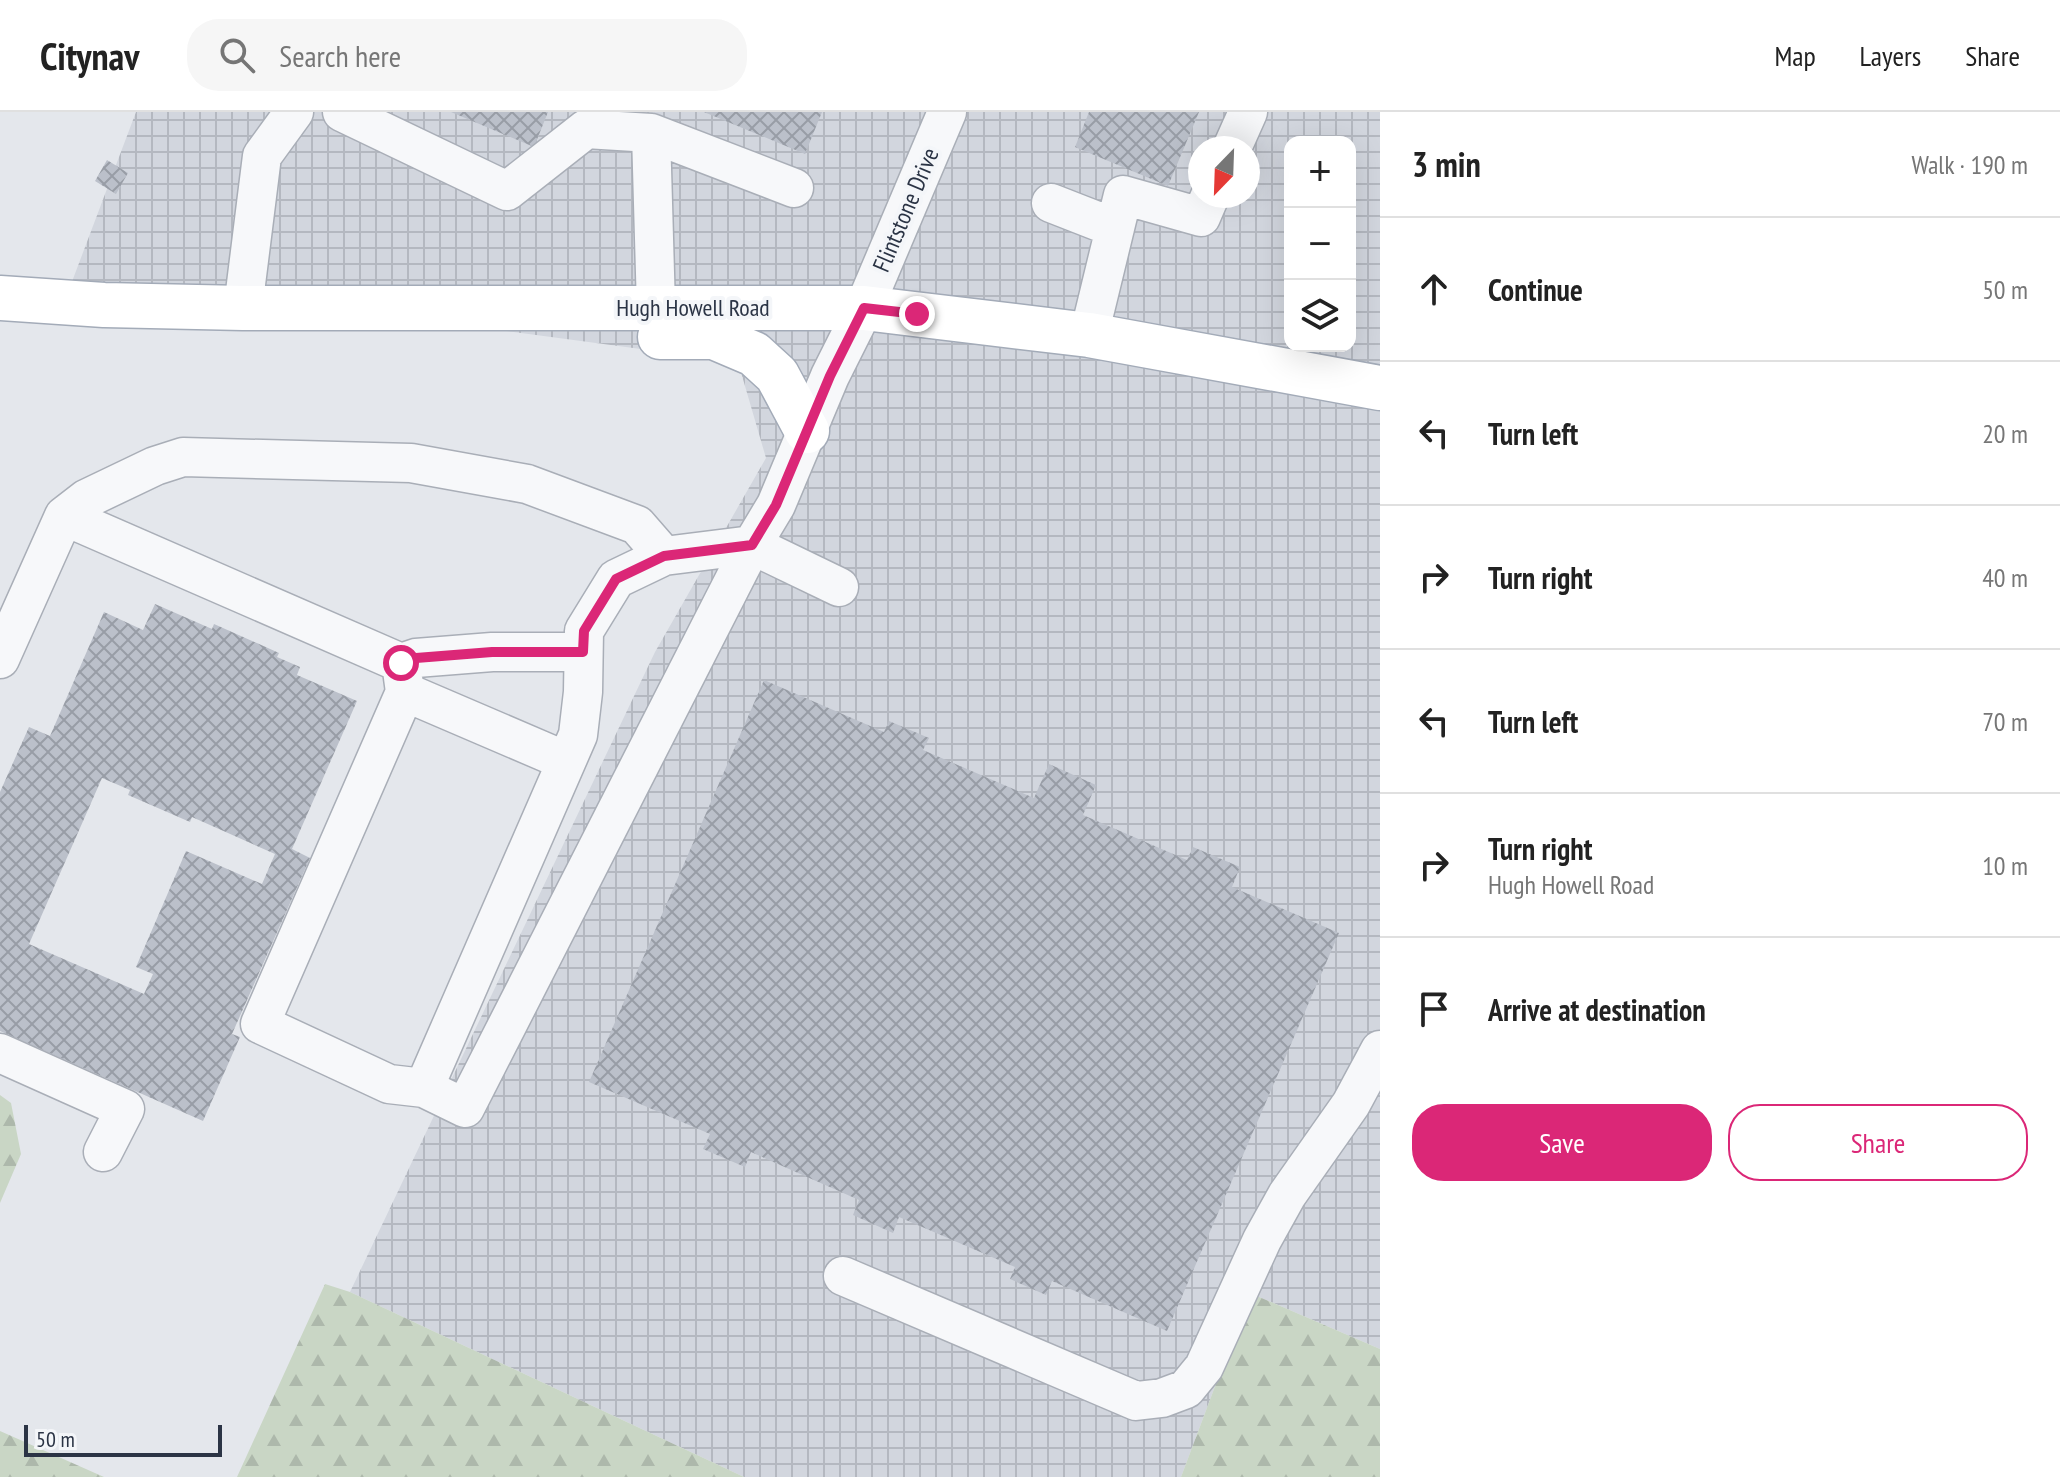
<!DOCTYPE html>
<html lang="en">
<head>
<meta charset="utf-8">
<style>
	:root { --surface:#fff; --page:#f6f6f6; --text:#222; --muted:#767676; --line:#e0e0e0; --accent:#db2777 }
	body { margin:0; font-family:"PT Sans Narrow",sans-serif; background:var(--page); color:var(--text) }
	.controls { position:absolute; right:24px; top:24px; display:grid; overflow:hidden; border-radius:16px; box-shadow:0 8px 32px #0002 }
	.controls button { width:72px; height:72px; display:grid; place-items:center; padding:0; border:0; border-bottom:2px solid var(--line); background:var(--surface); color:var(--text); font:40px sans-serif }
	.compass { position:absolute; left:1188px; top:24px; width:72px; height:72px; border-radius:50%; background:var(--surface); box-shadow:0 8px 32px #0002; rotate:203deg }
	.scale { position:absolute; left:24px; bottom:20px; width:198px; box-sizing:border-box; padding-left:8px; border:4px solid #2b3445; border-top:0; font-size:22px; line-height:28px; white-space:nowrap; color:#2b3445; -webkit-text-stroke:6px #f4f6f9; paint-order:stroke }
	.stop { position:absolute; width:24px; height:24px; margin:-18px; border:6px solid #db2777; border-radius:50%; background:#fff }
	.stop.end { background:#db2777; border-color:#fff; box-shadow:0 2px 8px #0008 }
	.list { margin:0; padding:0; list-style:none }
	h2 { display:flex; justify-content:space-between; align-items:center; height:104px; margin:0; padding:0 32px; font-size:34px }
	h2 small { font-size:26px; font-weight:400; color:var(--muted) }
	.list li { display:grid; grid-template-columns:52px 1fr auto; gap:24px; align-items:center; box-sizing:border-box; height:144px; padding:0 32px; border-top:2px solid var(--line) }
	.list b { display:block; font-size:30px; white-space:nowrap }
	.list p { margin:0; font-size:26px; white-space:nowrap; color:var(--muted) }
	.list em { font-size:26px; font-style:normal; color:var(--muted) }
	.actions { display:flex; gap:16px; padding:24px 32px }
	.actions a { flex:1; padding:18px 0; border:2px solid var(--accent); border-radius:32px; text-align:center; font-size:28px; color:var(--accent) }
	.actions .main { background:var(--accent); color:#fff }
	.icon { flex:none; width:44px; height:44px; fill:none; stroke:currentColor; stroke-width:2; stroke-linecap:round; stroke-linejoin:round }
	.map { position:relative; flex:none; width:1380px; height:1365px; overflow:hidden }
	header { display:flex; align-items:center; gap:48px; box-sizing:border-box; height:112px; padding:0 40px; background:var(--surface); border-bottom:2px solid var(--line) }
	header strong { font-size:38px }
	nav { display:flex; gap:44px; margin-inline-start:auto; font-size:28px }
	.search { width:560px; height:72px; background:var(--page); display:flex; align-items:center; gap:20px; box-sizing:border-box; padding:0 28px; border-radius:32px; color:var(--muted); font-size:30px }
	main { display:flex }
	aside { flex:1; background:var(--surface) }
	.map>svg:first-child { display:block }
	.industrial { fill:url(#industrial-grid); fill-rule:evenodd }
	.forest { fill:url(#forest-firs) }
	.building { fill:url(#building-cross-hatch); fill-rule:evenodd }
	.lines { fill:none; stroke-linecap:round; stroke-linejoin:round }
	.minor-casing { stroke:#a9aeb7; stroke-width:41 }
	.major-casing { stroke:#a3abb8; stroke-width:47 }
	.minor { stroke:#f7f8fa; stroke-width:38 }
	.major { stroke:#fff; stroke-width:44 }
	.route { stroke:#db2777; stroke-width:10 }
	.labels { text-anchor:middle; stroke-width:8; stroke-linejoin:round; paint-order:stroke }
	.street-label { font-size:24px; fill:#2b3445; stroke:#f4f6f9 }
</style>
</head>
<body>
<header>
<strong>Citynav</strong>
<div class="search"><svg class="icon" aria-label="search" viewBox="0 0 24 24"><circle cx="10" cy="10" r="6"/><path d="M15 15l6 6"/></svg>Search here</div>
<nav><a>Map</a><a>Layers</a><a>Share</a></nav>
</header>
<main>
<div class="map">
<svg width="1380" height="1365" viewBox="0 0 1380 1365">
	<defs>
		<pattern id="industrial-grid" width="8" height="8" patternUnits="userSpaceOnUse" patternTransform="scale(2)"><rect width="8" height="8" fill="#d2d6de"/><path d="M0 4h8M4 0v8" fill="none" stroke="#b4b8c0"/></pattern>
		<pattern id="forest-firs" width="22" height="20" patternUnits="userSpaceOnUse" patternTransform="scale(2)"><rect width="22" height="20" fill="#c9d6c5"/><path d="M5 1l3.5 6h-7zM16 11l3.5 6h-7z" fill="#adb8ab"/></pattern>
		<pattern id="building-cross-hatch" width="8" height="8" patternUnits="userSpaceOnUse" patternTransform="scale(2)"><rect width="8" height="8" fill="#bbc0ca"/><path d="M0 0l8 8M0 8l8-8" fill="none" stroke="#989da6"/></pattern>
	</defs>
	<rect width="100%" height="100%" fill="#e4e7ec"/>
	<path class="industrial" d="M136,0h1244v1237l-130,-56 -69,184h-437l-394,-185 305,-640 111,-194 -28,-96 -321,-43 -361,5zM1290,30h60v204h-60zM1200,36h48v48h-48z"/>
	<path class="forest" d="M0,983l11,8 10,51 -21,49z
		M325,1172l25,8 394,185h-507z
		M1250,1181l130,56v128h-199z
		M0,1319l104,46h-104z"/>
	<path class="building" d="M451,0h97l-14,35z
		M704,0h118l-17,42z
		M1089,0h110l-31,74 -93,-39z
		M107,48l21,13 -12,21 -21,-13z
		M155,492l57,25 2,-5 65,29 -2,4 23,10 -3,8 60,26 -65,148 18,9 -78,176 8,3 -37,84 -203,-90v-239l29,-65 21,9 54,-124 39,18zM102,666l28,12 -2,5 62,27 2,-5 83,37 -13,30 -76,-33 -50,116 17,7 -9,20 -115,-50z
		M764,568l120,52 5,-11 40,17 -6,12 111,48 15,-34 47,21 -13,30 104,45 6,-13 47,20 -8,20 107,46 -172,398 -115,-50 -6,14 -36,-16 5,-12 -116,-50 -6,16 -40,-18 6,-15 -108,-48 -6,15 -42,-18 7,-15 -121,-52z"/>
	<g class="lines">
		<defs>
			<path id="minor" d="M342,0l165,79 79,-62 65,4
				M1232,36l16,-36
				M1051,91l64,25
				M243,196l19,-152 32,-44
				M656,196l-5,-175 143,55
				M1089,223l34,-140 78,22 9,-21
				M64,404l337,147 15,-5 76,-6h91
				M752,433l-287,563 -41,-20 154,-353 5,-43 1,-61 32,-52 48,-23z
				M839,475l-87,-42 24,-40 54,-129 34,-68 83,-196
				M0,547l64,-143 22,-17 69,-33 28,-9 228,6 116,21 110,41 27,31
				M401,551l4,29 -145,332 129,60 35,4
				M405,580l161,69
				M0,941l125,56 -22,43
				M843,1164l293,125 26,-3 24,-9 18,-22 58,-127 25,-45 64,-91 29,-54"/>
			<path id="major" d="M0,186l104,7 139,3h621l225,27 291,53
				M660,225h54l40,17 23,21 30,56"/>
		</defs>
		<use href="#minor" class="minor-casing"/>
		<use href="#major" class="major-casing"/>
		<use href="#minor" class="minor"/>
		<use href="#major" class="major"/>
	</g>
	<g class="lines">
		<path class="route" d="M401,551l15,-5 76,-6h91l1,-21 32,-52 48,-23 88,-11 24,-40 54,-129 34,-68 53,6"/>
	</g>
	<g class="labels">
		<g class="street-label">
			<text transform="translate(906 98) rotate(-67)" y="8">Flintstone Drive</text>
			<text x="693" y="204">Hugh Howell Road</text>
		</g>
	</g>
</svg>
<div class="controls">
<button>+</button>
<button>−</button>
<button><svg class="icon" aria-label="layers" viewBox="0 0 24 24"><path d="M12 4l9 5-9 5-9-5zM3 14l9 5 9-5"/></svg></button>
</div>
<svg class="compass" viewBox="-18 -18 36 36"><path d="M0-13l5 13h-10z" fill="#e53935"/><path d="M0 13l5-13h-10z" fill="#767676"/></svg>
<div class="scale">50 m</div>
<div class="stop" style="left:401px;top:551px"></div>
<div class="stop end" style="left:917px;top:202px"></div>
</div>
<aside>
<h2>3 min<small>Walk · 190 m</small></h2>
<ul class="list">
<li><svg class="icon" aria-label="ahead" viewBox="0 0 24 24"><path d="M12 20V5M6 11l6-6 6 6"/></svg><div><b>Continue</b></div><em>50 m</em></li>
<li><svg class="icon" aria-label="left" viewBox="0 0 24 24"><path d="M17 20v-9H6M10 6l-5 5 5 5"/></svg><div><b>Turn left</b></div><em>20 m</em></li>
<li><svg class="icon" aria-label="right" viewBox="0 0 24 24"><path d="M7 20v-9h11M14 6l5 5-5 5"/></svg><div><b>Turn right</b></div><em>40 m</em></li>
<li><svg class="icon" aria-label="left" viewBox="0 0 24 24"><path d="M17 20v-9H6M10 6l-5 5 5 5"/></svg><div><b>Turn left</b></div><em>70 m</em></li>
<li><svg class="icon" aria-label="right" viewBox="0 0 24 24"><path d="M7 20v-9h11M14 6l5 5-5 5"/></svg><div><b>Turn right</b><p>Hugh Howell Road</p></div><em>10 m</em></li>
<li><svg class="icon" aria-label="arrive" viewBox="0 0 24 24"><path d="M6 21V4h12l-3 4 3 4H6"/></svg><div><b>Arrive at destination</b></div></li>
</ul>
<div class="actions"><a class="main">Save</a><a>Share</a></div>
</aside>
</main>
</body>
</html>
